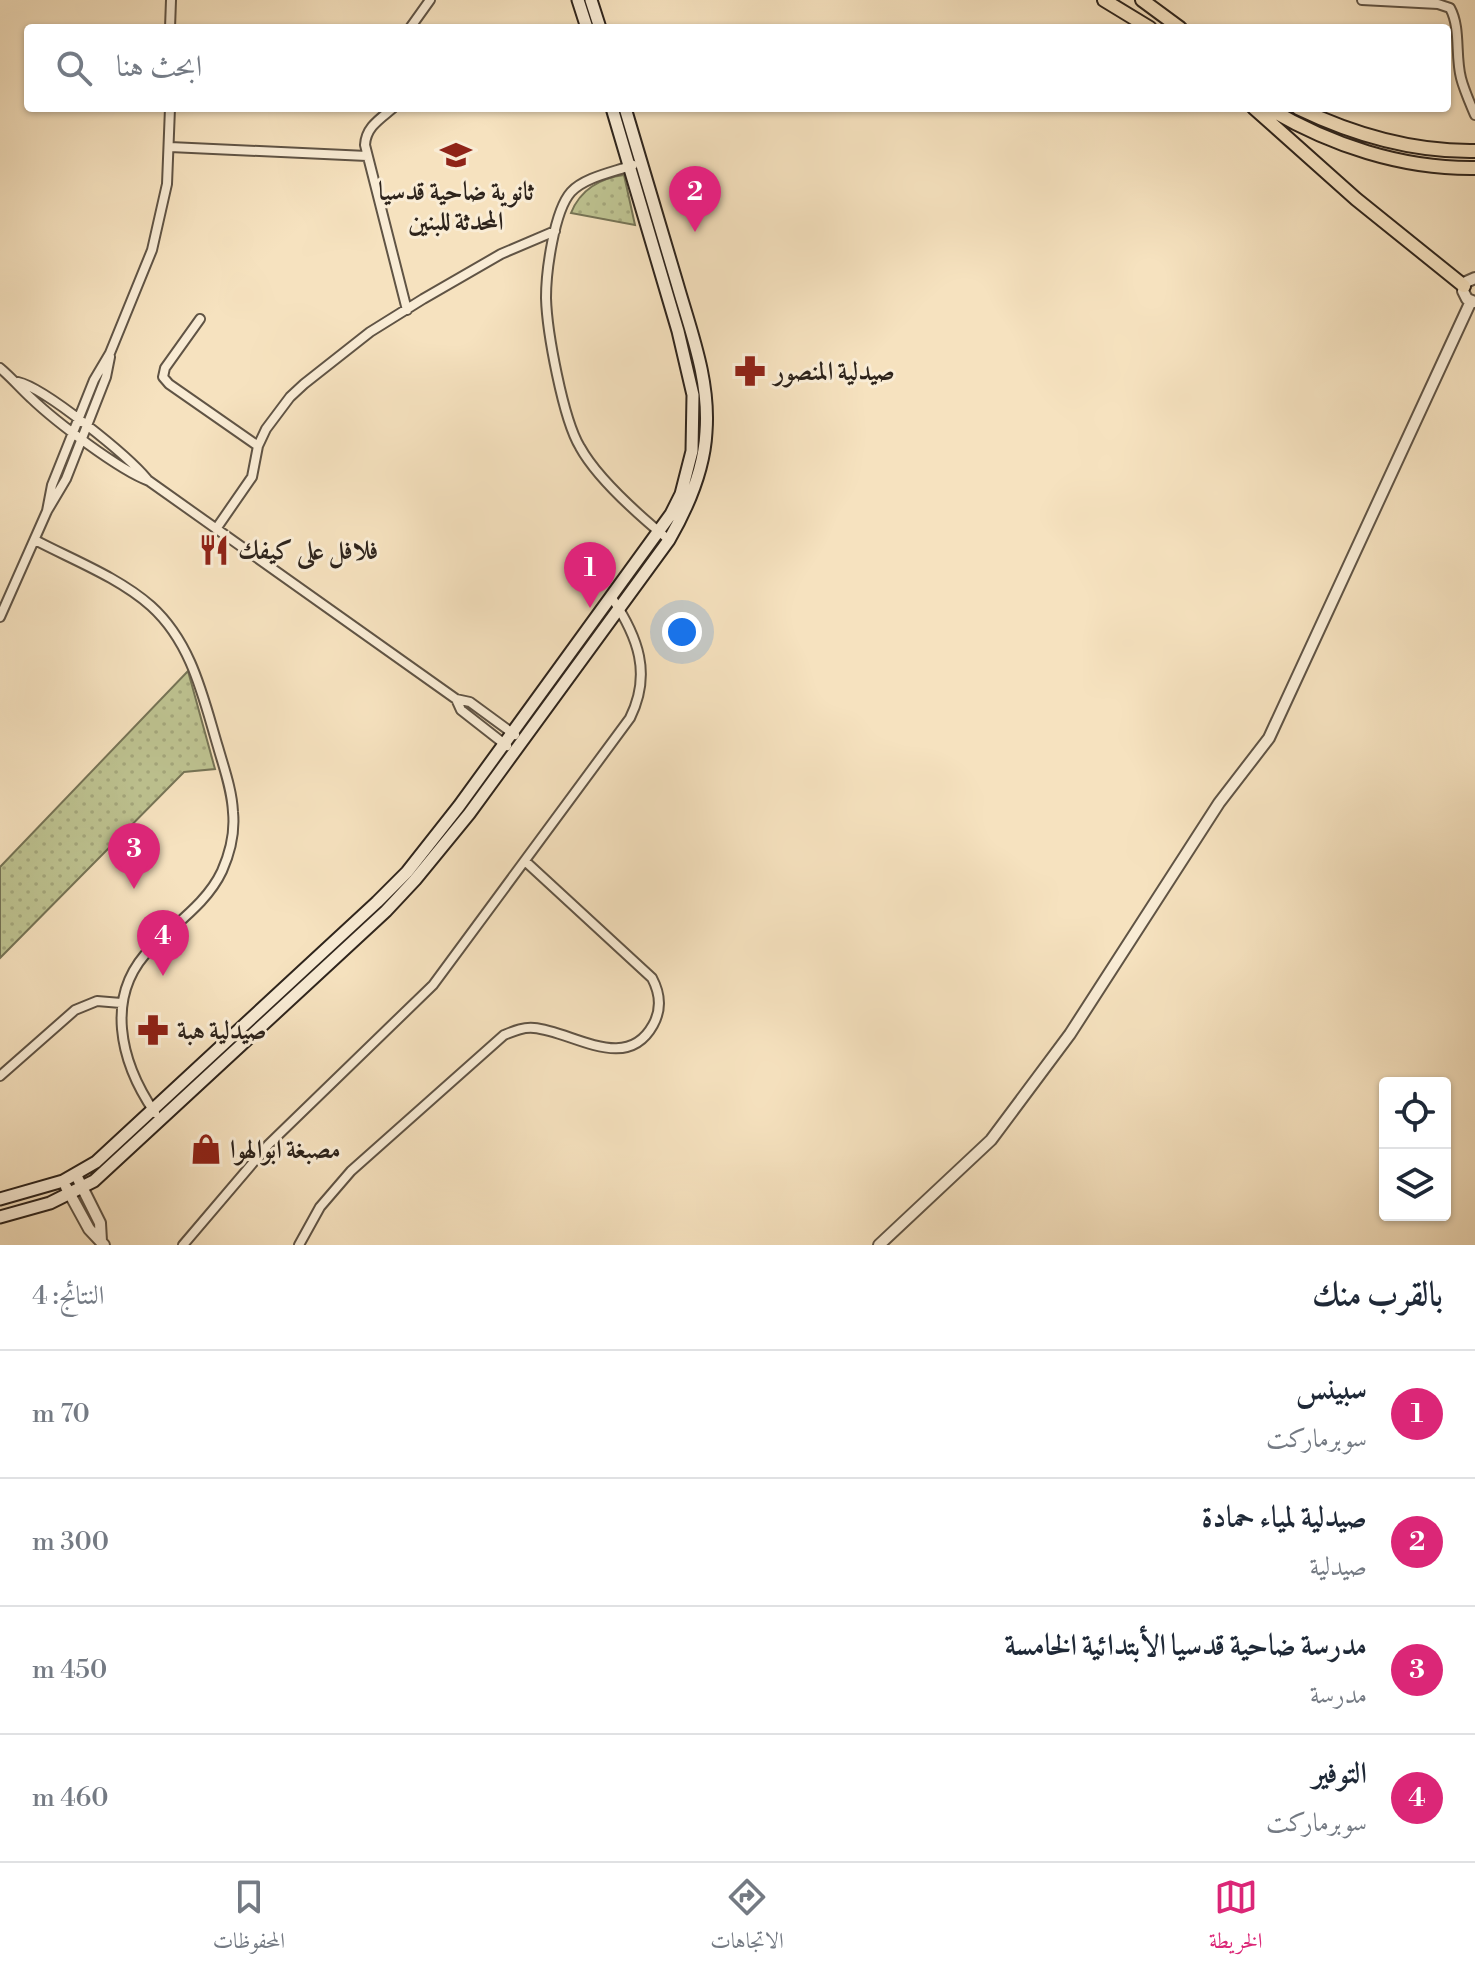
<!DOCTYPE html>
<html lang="ar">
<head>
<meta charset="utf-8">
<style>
	:root { --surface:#fff; --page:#f2f2f3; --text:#1f2937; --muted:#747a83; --line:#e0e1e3; --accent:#db2777 }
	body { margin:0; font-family:"Libre Bodoni",Amiri,serif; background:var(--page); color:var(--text); direction:rtl }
	.controls { position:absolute; right:24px; bottom:24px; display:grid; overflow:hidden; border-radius:8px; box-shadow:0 2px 6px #0004 }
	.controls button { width:72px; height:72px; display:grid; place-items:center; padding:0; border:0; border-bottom:2px solid var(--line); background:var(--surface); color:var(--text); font:40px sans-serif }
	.you { position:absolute; left:682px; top:632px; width:28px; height:28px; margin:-20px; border:6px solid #fff; border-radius:50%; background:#1a73e8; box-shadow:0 0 0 12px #1a73e833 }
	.badge { display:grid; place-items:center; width:52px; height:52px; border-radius:50%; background:var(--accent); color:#fff; font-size:26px; font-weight:700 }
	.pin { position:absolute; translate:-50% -66px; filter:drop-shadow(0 2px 4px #0008) }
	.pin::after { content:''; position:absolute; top:42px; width:28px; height:24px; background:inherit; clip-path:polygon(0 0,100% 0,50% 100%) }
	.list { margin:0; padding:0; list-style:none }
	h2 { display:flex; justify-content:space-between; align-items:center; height:104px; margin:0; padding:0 32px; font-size:34px }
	h2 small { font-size:26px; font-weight:400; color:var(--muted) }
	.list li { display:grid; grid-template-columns:52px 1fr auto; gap:24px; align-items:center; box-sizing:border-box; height:128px; padding:0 32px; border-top:2px solid var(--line) }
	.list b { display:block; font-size:30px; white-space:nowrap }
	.list p { margin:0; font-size:26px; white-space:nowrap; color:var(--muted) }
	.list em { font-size:26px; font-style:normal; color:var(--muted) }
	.icon { flex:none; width:44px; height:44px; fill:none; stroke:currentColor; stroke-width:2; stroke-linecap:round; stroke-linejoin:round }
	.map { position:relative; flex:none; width:1475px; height:1245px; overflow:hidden; direction:ltr }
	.search { position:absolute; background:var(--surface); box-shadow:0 2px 6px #0004; left:24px; right:24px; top:24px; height:88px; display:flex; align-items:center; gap:20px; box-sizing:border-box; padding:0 28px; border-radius:8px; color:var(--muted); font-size:30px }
	.sheet { height:616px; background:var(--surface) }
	nav { display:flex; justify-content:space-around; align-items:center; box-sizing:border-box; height:112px; border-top:2px solid var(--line); background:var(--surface); font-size:22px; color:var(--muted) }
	nav a { display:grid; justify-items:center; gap:4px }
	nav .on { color:var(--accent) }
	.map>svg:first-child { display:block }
	.grass { fill:url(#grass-dots); stroke:#767456; stroke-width:2 }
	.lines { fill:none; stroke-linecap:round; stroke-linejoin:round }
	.minor-casing { stroke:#605445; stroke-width:12 }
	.tertiary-casing { stroke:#605445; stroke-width:14 }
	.secondary-casing { stroke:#2e241c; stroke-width:15 }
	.primary-casing { stroke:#2e241c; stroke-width:16 }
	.minor { stroke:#f9ecd5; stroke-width:8 }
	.tertiary { stroke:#f9ecd5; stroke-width:10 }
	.secondary { stroke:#f9ecd5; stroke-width:11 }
	.primary { stroke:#f6e2bf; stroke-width:12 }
	.labels { text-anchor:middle; stroke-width:6; stroke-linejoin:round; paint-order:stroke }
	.poi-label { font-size:26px; font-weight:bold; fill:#2e241c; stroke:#f9ecd5; text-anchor:start }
</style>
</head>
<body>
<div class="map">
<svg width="1475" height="1245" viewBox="0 0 1475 1245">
	<defs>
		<pattern id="grass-dots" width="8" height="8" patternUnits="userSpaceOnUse" patternTransform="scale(2)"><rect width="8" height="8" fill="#bec391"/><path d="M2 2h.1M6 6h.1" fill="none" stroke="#a4a77c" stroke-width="1.8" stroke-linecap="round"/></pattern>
	</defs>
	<rect width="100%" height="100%" fill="#f6e2bf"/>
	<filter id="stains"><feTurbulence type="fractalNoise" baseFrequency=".0025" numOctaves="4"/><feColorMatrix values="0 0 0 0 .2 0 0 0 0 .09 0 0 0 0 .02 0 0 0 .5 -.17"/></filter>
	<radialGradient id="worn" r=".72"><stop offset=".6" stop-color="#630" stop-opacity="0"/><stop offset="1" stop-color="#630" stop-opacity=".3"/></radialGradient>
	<path class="grass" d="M624,175l11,50 -64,-12c9,-23 29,-35 53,-38z
		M188,671l27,98 -31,3 -184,186v-91z"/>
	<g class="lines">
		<defs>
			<path id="minor" d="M1362,0l76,4 12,4c11,20 5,47 11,70 3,12 9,25 14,37
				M170,28l1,-28
				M410,28l20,-28
				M393,108c-13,11 -27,19 -28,37l42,165
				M170,147l197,9
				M633,165c-19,7 -48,12 -62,27 -17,19 -25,80 -25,106 1,34 17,121 34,149 17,31 61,70 89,93
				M200,319l-35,49 -2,9 6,7 89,62
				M0,368c12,10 20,20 31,30 24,23 88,72 118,83l307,218 14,3 45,33
				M18,382c27,6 110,74 129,97
				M47,511l5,-26 42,-105 16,-27 42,-103 15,-66 3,-76
				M216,529l36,-52 6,-31 8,-17 24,-32 14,-13 66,-52 53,-33 78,-45 54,-23
				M35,540c38,20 83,37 116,66 41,37 52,91 67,141 6,21 14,43 15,65 2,20 -3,41 -11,59 -15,32 -46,52 -70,76 -49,48 -32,115 3,166
				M0,617l47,-106 19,-32 40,-102 4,-20
				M456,699l5,11 46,36
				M0,1076l75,-66 22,-9 24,2
				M183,1245l86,-101 164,-159 197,-267c22,-44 8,-81 -18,-120
				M299,1245l21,-38 31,-36 153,-136c10,-4 19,-8 30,-7 38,3 92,46 119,-3 9,-16 7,-32 -1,-47l-127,-117"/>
			<path id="tertiary" d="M1475,278l-9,4 -3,9 4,8 8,3
				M76,1175l24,48 1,18
				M66,1187l23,42 15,16
				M879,1245l112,-105 79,-106 149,-231 50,-65 202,-437"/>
			<path id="secondary" d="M578,0l9,28
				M591,0l9,28
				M0,1199l63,-18 33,-19 281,-260 30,-30 52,-66 212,-292 10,-20 11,-43 1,-56 -15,-64 -66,-223
				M0,1217l50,-14 44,-22 292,-270 29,-31 54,-66 200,-274c19,-33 35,-69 37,-108 4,-52 -15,-100 -29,-149 -17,-58 -35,-117 -52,-175"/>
			<path id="primary" d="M1104,0l46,28
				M1142,0l38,28
				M1254,108l102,91 108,87
				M1268,108c62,37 134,61 207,60
				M1298,108c56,27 114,44 177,43"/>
		</defs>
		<use href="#minor" class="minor-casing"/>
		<use href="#tertiary" class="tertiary-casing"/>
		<use href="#secondary" class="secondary-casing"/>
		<use href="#primary" class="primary-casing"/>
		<use href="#minor" class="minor"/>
		<use href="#tertiary" class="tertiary"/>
		<use href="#secondary" class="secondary"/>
		<use href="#primary" class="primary"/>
	</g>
	<defs>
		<symbol id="school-bare" viewBox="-9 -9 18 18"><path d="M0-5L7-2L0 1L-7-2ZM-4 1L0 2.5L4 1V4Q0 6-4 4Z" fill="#8f2418" stroke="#f9ecd5" stroke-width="2.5" paint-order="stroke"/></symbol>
		<symbol id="pharmacy-bare" viewBox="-9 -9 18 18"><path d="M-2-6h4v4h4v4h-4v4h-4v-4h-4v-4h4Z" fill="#8f2418" stroke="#f9ecd5" stroke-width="2.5" paint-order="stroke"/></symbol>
		<symbol id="restaurant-bare" viewBox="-9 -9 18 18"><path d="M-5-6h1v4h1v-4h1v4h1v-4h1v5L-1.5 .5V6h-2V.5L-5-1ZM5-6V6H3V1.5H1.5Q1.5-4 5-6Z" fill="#8f2418" stroke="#f9ecd5" stroke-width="2.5" paint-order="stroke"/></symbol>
		<symbol id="shop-bare" viewBox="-9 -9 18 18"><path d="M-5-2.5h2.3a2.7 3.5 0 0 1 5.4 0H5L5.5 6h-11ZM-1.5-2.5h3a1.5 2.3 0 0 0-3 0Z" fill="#8f2418" stroke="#f9ecd5" stroke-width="2.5" paint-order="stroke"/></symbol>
	</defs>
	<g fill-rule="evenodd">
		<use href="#school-bare" x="434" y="133" width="44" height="44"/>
		<use href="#pharmacy-bare" x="728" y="349" width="44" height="44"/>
		<use href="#restaurant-bare" x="192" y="528" width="44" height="44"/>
		<use href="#pharmacy-bare" x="131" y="1008" width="44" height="44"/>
		<use href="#shop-bare" x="184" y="1127" width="44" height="44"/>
	</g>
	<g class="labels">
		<g class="poi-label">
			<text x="456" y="200" text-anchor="middle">ثانوية ضاحية قدسيا<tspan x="456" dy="30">المحدثة للبنين</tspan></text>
			<text x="774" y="380">صيدلية المنصور</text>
			<text x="238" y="559">فلافل على كيفك</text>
			<text x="177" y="1039">صيدلية هبة</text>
			<text x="230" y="1158">مصبغة ابوالهوا</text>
		</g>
	</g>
	<rect width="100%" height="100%" filter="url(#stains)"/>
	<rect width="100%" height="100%" fill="url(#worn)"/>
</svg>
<div class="controls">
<button><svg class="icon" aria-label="locate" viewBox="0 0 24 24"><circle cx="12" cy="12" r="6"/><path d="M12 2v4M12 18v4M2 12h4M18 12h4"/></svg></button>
<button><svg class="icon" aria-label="layers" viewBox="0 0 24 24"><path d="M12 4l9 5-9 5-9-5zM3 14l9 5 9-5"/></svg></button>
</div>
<div class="you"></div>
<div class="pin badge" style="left:590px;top:608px">1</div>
<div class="pin badge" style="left:695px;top:232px">2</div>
<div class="pin badge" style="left:134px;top:889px">3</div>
<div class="pin badge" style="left:163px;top:976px">4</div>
<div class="search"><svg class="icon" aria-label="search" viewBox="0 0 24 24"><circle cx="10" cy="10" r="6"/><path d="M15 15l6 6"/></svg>ابحث هنا</div>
</div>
<section class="sheet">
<h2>بالقرب منك<small>النتائج: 4</small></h2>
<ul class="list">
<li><span class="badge">1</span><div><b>سبينس</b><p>سوبرماركت</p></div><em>70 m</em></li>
<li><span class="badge">2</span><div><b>صيدلية لمياء حمادة</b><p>صيدلية</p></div><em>300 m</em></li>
<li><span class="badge">3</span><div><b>مدرسة ضاحية قدسيا الأبتدائية الخامسة</b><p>مدرسة</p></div><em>450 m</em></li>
<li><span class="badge">4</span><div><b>التوفير</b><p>سوبرماركت</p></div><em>460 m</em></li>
</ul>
</section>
<nav>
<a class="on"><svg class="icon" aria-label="map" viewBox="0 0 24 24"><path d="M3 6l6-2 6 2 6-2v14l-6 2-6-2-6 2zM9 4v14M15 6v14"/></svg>الخريطة</a>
<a><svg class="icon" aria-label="directions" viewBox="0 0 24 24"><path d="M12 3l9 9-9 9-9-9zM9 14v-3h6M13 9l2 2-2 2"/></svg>الاتجاهات</a>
<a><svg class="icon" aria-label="saved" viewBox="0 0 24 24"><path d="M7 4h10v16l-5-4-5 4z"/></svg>المحفوظات</a>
</nav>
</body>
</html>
